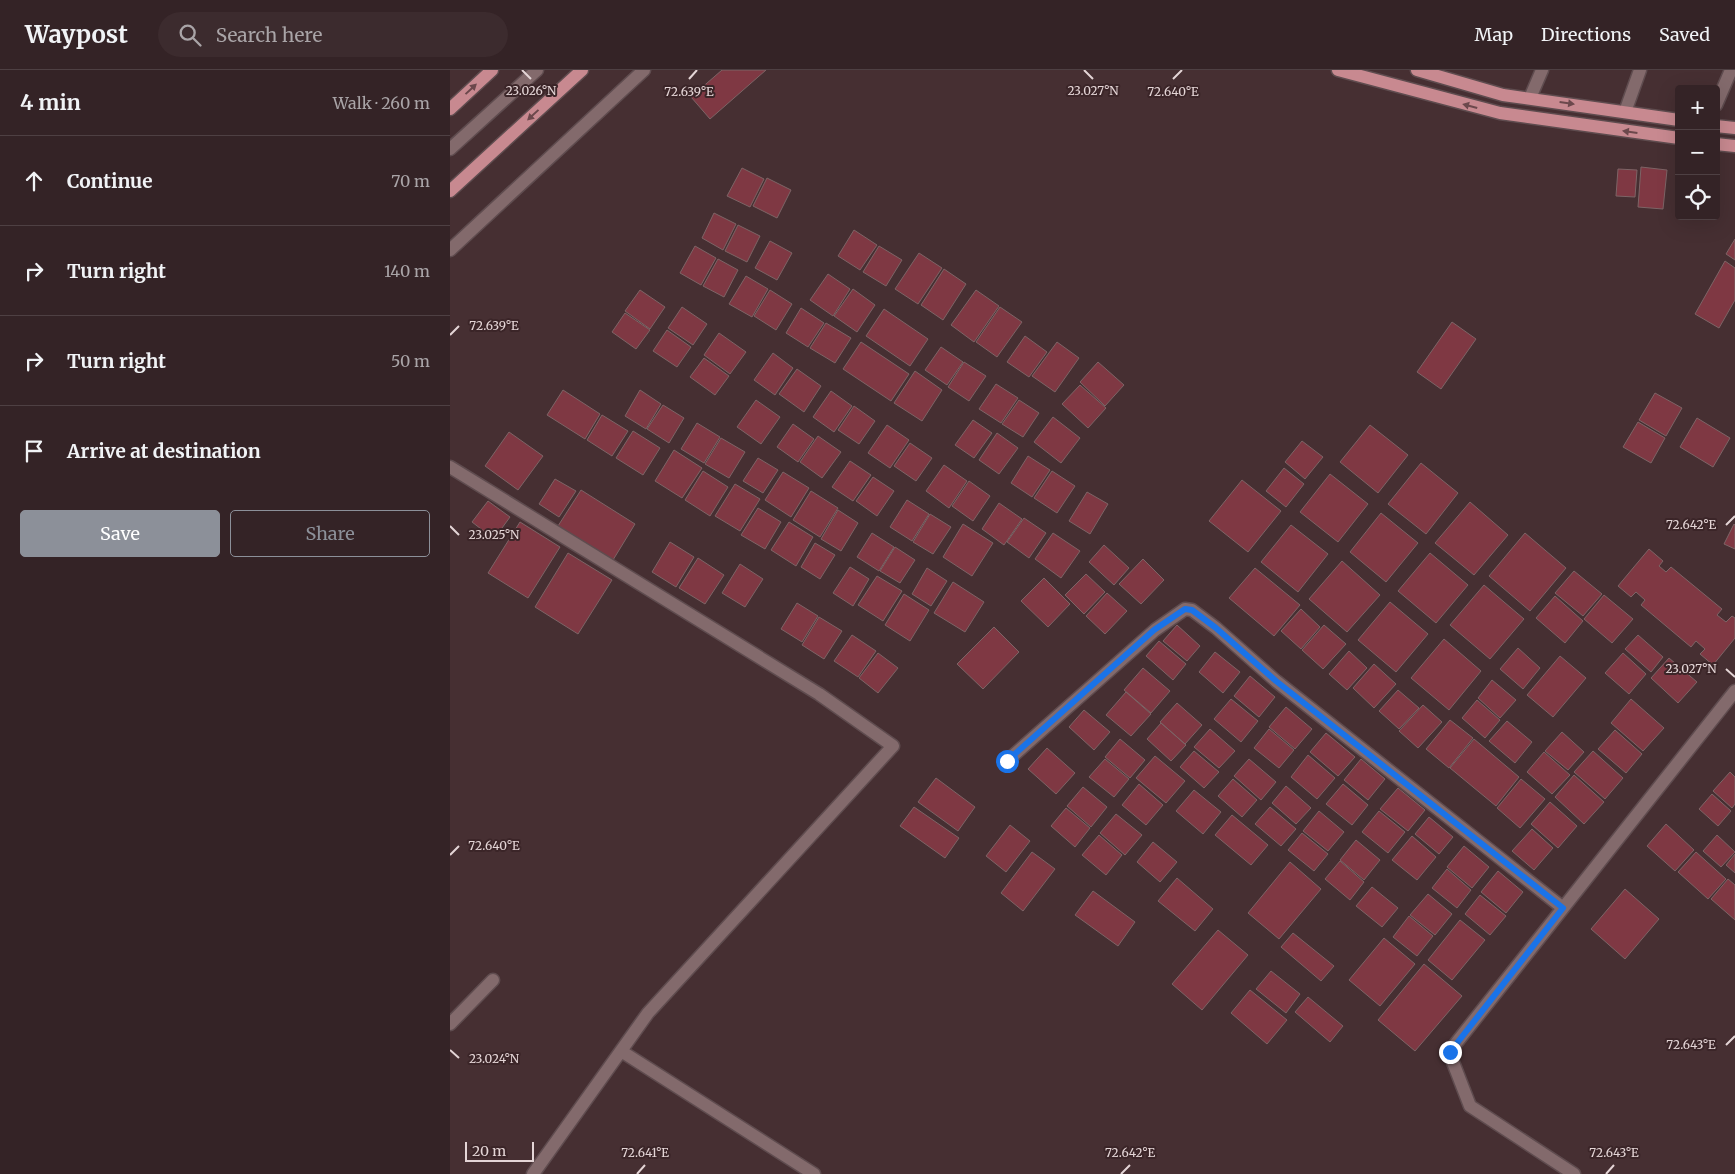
<!DOCTYPE html>
<html lang="en">
<head>
<meta charset="utf-8">
<style>
	:root { --surface:#342326; --page:#3c2b2e; --text:#f1f3f6; --muted:#a9a4a7; --line:#4e4043; --accent:#8c9099 }
	body { margin:0; font-family:Merriweather,serif; background:var(--page); color:var(--text) }
	.controls { position:absolute; right:15px; top:15px; display:grid; overflow:hidden; border-radius:5px; box-shadow:0 5px 20px #0002 }
	.controls button { width:45px; height:45px; display:grid; place-items:center; padding:0; border:0; border-bottom:1px solid var(--line); background:var(--surface); color:var(--text); font:25px sans-serif }
	.scale { position:absolute; left:15px; bottom:12px; width:69px; box-sizing:border-box; padding-left:5px; border:2px solid #e4d5d6; border-top:0; font-size:14px; line-height:18px; white-space:nowrap; color:#e4d5d6; -webkit-text-stroke:4px #3b2528; paint-order:stroke }
	.stop { position:absolute; width:15px; height:15px; margin:-11px; border:4px solid #1a73e8; border-radius:50%; background:#fff }
	.stop.end { background:#1a73e8; border-color:#fff; box-shadow:0 1px 5px #0008 }
	.list { margin:0; padding:0; list-style:none }
	h2 { display:flex; justify-content:space-between; align-items:center; height:65px; margin:0; padding:0 20px; font-size:21px }
	h2 small { font-size:16px; font-weight:400; color:var(--muted) }
	.list li { display:grid; grid-template-columns:32px 1fr auto; gap:15px; align-items:center; box-sizing:border-box; height:90px; padding:0 20px; border-top:1px solid var(--line) }
	.list b { display:block; font-size:19px; white-space:nowrap }
	.list em { font-size:16px; font-style:normal; color:var(--muted) }
	.actions { display:flex; gap:10px; padding:15px 20px }
	.actions a { flex:1; padding:11px 0; border:1px solid var(--accent); border-radius:5px; text-align:center; font-size:18px; color:var(--accent) }
	.actions .main { background:var(--accent); color:#fff }
	.icon { flex:none; width:28px; height:28px; fill:none; stroke:currentColor; stroke-width:2; stroke-linecap:round; stroke-linejoin:round }
	.map { position:relative; flex:none; width:1285px; height:1104px; overflow:hidden }
	header { display:flex; align-items:center; gap:30px; box-sizing:border-box; height:70px; padding:0 25px; background:var(--surface); border-bottom:1px solid var(--line) }
	header strong { font-size:24px }
	nav { display:flex; gap:28px; margin-inline-start:auto; font-size:18px }
	.search { width:350px; height:45px; background:var(--page); display:flex; align-items:center; gap:12px; box-sizing:border-box; padding:0 18px; border-radius:28px; color:var(--muted); font-size:19px }
	main { display:flex }
	aside { flex:1; background:var(--surface) }
	.map>svg:first-child { display:block }
	.building { fill:#7f3843; stroke:#7d6466 }
	.lines { fill:none; stroke-linecap:round; stroke-linejoin:round }
	.minor-casing { stroke:#5f4c4f; stroke-width:15 }
	.major-casing { stroke:#5f4c4f; stroke-width:15 }
	.minor { stroke:#836a6c; stroke-width:12 }
	.major { stroke:#c88990; stroke-width:12 }
	.oneway { fill:#6c484c }
	.route { stroke:#1a73e8; stroke-width:6 }
	.ticks { fill:none; stroke:#e4d5d6; stroke-width:2 }
	.ticks-label { font-size:12px; text-anchor:middle; fill:#e4d5d6; stroke:#3b2528; stroke-width:4; stroke-linejoin:round; paint-order:stroke }
</style>
</head>
<body>
<header>
<strong>Waypost</strong>
<div class="search"><svg class="icon" aria-label="search" viewBox="0 0 24 24"><circle cx="10" cy="10" r="6"/><path d="M15 15l6 6"/></svg>Search here</div>
<nav><a>Map</a><a>Directions</a><a>Saved</a></nav>
</header>
<main>
<aside>
<h2>4 min<small>Walk · 260 m</small></h2>
<ul class="list">
<li><svg class="icon" aria-label="ahead" viewBox="0 0 24 24"><path d="M12 20V5M6 11l6-6 6 6"/></svg><div><b>Continue</b></div><em>70 m</em></li>
<li><svg class="icon" aria-label="right" viewBox="0 0 24 24"><path d="M7 20v-9h11M14 6l5 5-5 5"/></svg><div><b>Turn right</b></div><em>140 m</em></li>
<li><svg class="icon" aria-label="right" viewBox="0 0 24 24"><path d="M7 20v-9h11M14 6l5 5-5 5"/></svg><div><b>Turn right</b></div><em>50 m</em></li>
<li><svg class="icon" aria-label="arrive" viewBox="0 0 24 24"><path d="M6 21V4h12l-3 4 3 4H6"/></svg><div><b>Arrive at destination</b></div></li>
</ul>
<div class="actions"><a class="main">Save</a><a>Share</a></div>
</aside>
<div class="map">
<svg width="1285" height="1104" viewBox="0 0 1285 1104">
	<rect width="100%" height="100%" fill="#462f32"/>
	<path class="building" d="M272,0h44l-56,49 -19,-22z
		M1191,97l26,3 -4,39 -25,-2z
		M292,98l22,11 -14,28 -23,-11z
		M1168,99l19,1 -2,27 -19,-1z
		M317,108l24,12 -14,28 -24,-12z
		M264,143l22,11 -13,26 -21,-12z
		M288,155l22,11 -13,26 -22,-11z
		M404,160l23,15 -17,25 -22,-14z
		M1285,169v21l-9,-6z
		M320,171l22,12 -15,27 -22,-12z
		M245,176l21,12 -15,27 -21,-12z
		M429,176l23,14 -16,26 -23,-14z
		M469,183l23,15 -24,36 -23,-15z
		M268,189l20,11 -14,27 -21,-11z
		M1275,191l10,7v32l-16,28 -24,-14z
		M494,199l22,15 -23,36 -22,-15z
		M378,204l22,15 -17,27 -23,-16z
		M296,206l22,13 -16,28 -23,-13z
		M403,219l22,16 -18,27 -23,-16z
		M190,220l25,17 -15,22 -25,-18z
		M320,220l22,14 -16,26 -22,-14z
		M526,220l23,16 -25,36 -23,-17z
		M232,237l25,17 -14,21 -25,-17z
		M550,237l22,15 -25,35 -21,-15z
		M351,238l23,15 -16,24 -22,-14z
		M434,239l44,30 -18,27 -44,-30z
		M175,243l25,17 -14,19 -24,-17z
		M1002,252l24,17 -35,50 -24,-17z
		M376,253l25,15 -16,25 -25,-15z
		M217,260l24,17 -14,20 -24,-16z
		M269,263l27,19 -16,22 -26,-19z
		M575,266l22,16 -18,25 -22,-15z
		M411,272l48,32 -18,27 -48,-32z
		M607,272l22,16 -24,34 -23,-16z
		M491,277l22,15 -16,23 -22,-15z
		M323,283l20,15 -18,27 -21,-15z
		M254,288l25,18 -14,19 -25,-18z
		M514,292l22,14 -17,25 -21,-14z
		M648,292l26,23 -19,21 -25,-24z
		M347,299l24,17 -17,26 -25,-18z
		M465,301l27,19 -20,31 -28,-18z
		M546,314l22,14 -17,25 -22,-14z
		M630,315l26,23 -18,20 -26,-24z
		M113,320l37,24 -15,25 -38,-24z
		M190,320l21,14 -15,25 -21,-13z
		M381,321l21,15 -18,26 -21,-15z
		M1205,323l27,15 -16,28 -27,-16z
		M306,330l24,17 -19,27 -24,-17z
		M569,330l20,13 -16,24 -21,-13z
		M213,335l21,13 -15,25 -22,-14z
		M404,336l21,15 -16,23 -21,-14z
		M152,345l26,16 -16,25 -25,-16z
		M603,347l27,21 -19,25 -27,-21z
		M1247,348l33,20 -17,29 -33,-20z
		M523,350l19,13 -18,25 -19,-13z
		M1188,352l27,16 -14,25 -28,-16z
		M247,353l23,14 -16,26 -23,-14z
		M343,354l21,15 -16,23 -21,-15z
		M437,355l22,15 -19,28 -22,-15z
		M920,355l38,30 -30,38 -38,-31z
		M183,361l27,17 -17,27 -27,-17z
		M59,362l34,24 -25,34 -33,-24z
		M547,363l21,15 -19,26 -20,-14z
		M368,366l23,16 -19,26 -22,-16z
		M271,368l24,14 -16,26 -24,-14z
		M852,371l21,16 -18,22 -20,-17z
		M460,373l22,15 -16,23 -22,-15z
		M224,380l28,18 -20,30 -27,-17z
		M578,386l22,14 -18,27 -21,-14z
		M308,388l20,12 -15,23 -20,-12z
		M400,391l21,14 -18,26 -21,-14z
		M971,393l37,30 -32,41 -38,-30z
		M494,395l23,16 -18,27 -23,-17z
		M834,398l20,16 -18,23 -20,-16z
		M253,401l25,16 -18,29 -25,-16z
		M602,401l23,15 -18,27 -23,-15z
		M333,402l26,16 -18,29 -26,-17z
		M880,404l38,30 -30,38 -38,-30z
		M423,407l21,14 -17,25 -21,-15z
		M105,409l21,12 -17,26 -20,-13z
		M792,410l39,31 -33,41 -39,-31z
		M519,411l21,15 -17,25 -21,-15z
		M285,414l25,15 -20,32 -25,-15z
		M131,420l54,34 -22,36 -55,-34z
		M361,421l27,17 -18,29 -27,-17z
		M637,422l21,12 -18,30 -21,-13z
		M457,430l22,14 -17,27 -22,-14z
		M38,431l22,16 -16,22 -22,-17z
		M1020,432l38,33 -34,40 -39,-32z
		M549,433l23,16 -18,26 -22,-16z
		M308,438l23,14 -16,27 -24,-14z
		M388,440l20,13 -17,28 -20,-12z
		M931,443l37,30 -32,39 -36,-30z
		M480,444l21,13 -18,27 -20,-12z
		M574,448l22,15 -17,25 -22,-16z
		M70,452l40,25 -32,51 -40,-25z
		M339,452l24,15 -17,29 -25,-16z
		M513,454l30,19 -21,33 -29,-19z
		M1284,454l1,1v24l-11,-5z
		M841,455l37,29 -30,38 -37,-30z
		M422,463l22,14 -15,24 -22,-14z
		M603,463l27,18 -19,27 -26,-19z
		M1075,463l41,35 -36,43 -41,-35z
		M220,472l24,15 -18,30 -24,-15z
		M365,473l20,12 -15,24 -19,-12z
		M654,475l25,23 -15,17 -25,-23z
		M445,477l20,13 -15,23 -20,-12z
		M1199,479l14,12 -4,5 7,6 5,-5 51,42 -5,6 9,7 6,-6 3,2v20l-22,27 -13,-11 5,-5 -9,-8 -5,6 -50,-42 4,-5 -9,-8 -5,5 -13,-11z
		M118,483l44,27 -34,54 -43,-27z
		M980,483l38,32 -32,38 -38,-32z
		M248,488l26,17 -19,29 -26,-16z
		M693,489l21,21 -23,24 -22,-20z
		M892,491l38,34 -33,37 -38,-33z
		M290,494l23,15 -18,28 -23,-14z
		M400,497l19,12 -16,27 -20,-13z
		M477,498l20,13 -16,25 -19,-12z
		M805,498l45,37 -26,31 -45,-38z
		M1124,501l28,23 -19,22 -28,-23z
		M636,504l19,18 -21,22 -19,-19z
		M427,506l25,15 -19,30 -25,-16z
		M594,508l26,26 -22,23 -27,-26z
		M503,512l31,20 -19,30 -31,-19z
		M1034,515l40,34 -34,40 -40,-34z
		M657,523l20,18 -22,23 -19,-18z
		M454,524l25,16 -19,31 -25,-16z
		M1154,525l29,24 -21,24 -28,-24z
		M1105,526l28,25 -18,22 -29,-25z
		M940,532l38,32 -32,38 -38,-32z
		M347,533l21,13 -16,26 -21,-13z
		M851,539l19,18 -19,22 -20,-18z
		M369,547l23,14 -18,28 -22,-14z
		M727,555l23,21 -13,15 -24,-20z
		M874,555l22,19 -23,25 -21,-19z
		M544,557l25,25 -36,37 -26,-25z
		M402,565l24,16 -18,26 -24,-16z
		M1188,565l25,22 -12,15 -26,-23z
		M994,569l37,32 -32,39 -38,-32z
		M709,571l27,23 -13,16 -27,-24z
		M1068,578l22,20 -17,21 -23,-20z
		M899,581l18,17 -20,22 -18,-16z
		M765,582l25,20 -17,21 -24,-21z
		M428,583l20,15 -20,25 -19,-15z
		M1173,583l23,21 -17,20 -24,-21z
		M1110,586l26,22 -33,39 -26,-22z
		M1219,588l28,24 -19,21 -27,-25z
		M924,594l22,20 -22,24 -21,-20z
		M693,598l27,23 -19,22 -27,-23z
		M800,606l25,21 -16,20 -25,-21z
		M1042,610l24,20 -16,18 -22,-20z
		M948,620l21,18 -20,21 -20,-18z
		M676,622l25,22 -20,22 -25,-21z
		M781,629l27,22 -17,21 -27,-23z
		M1181,629l33,29 -21,23 -32,-28z
		M1027,630l23,20 -15,18 -23,-20z
		M727,633l25,22 -17,19 -25,-22z
		M973,635l19,17 -24,26 -19,-17z
		M836,637l26,22 -17,20 -26,-22z
		M634,640l26,22 -16,18 -25,-23z
		M1000,650l23,18 -24,30 -23,-19z
		M1057,651l25,21 -17,21 -26,-22z
		M711,653l25,22 -15,16 -24,-22z
		M760,659l25,22 -16,17 -25,-21z
		M819,659l25,21 -15,18 -25,-20z
		M1165,660l27,24 -16,19 -28,-24z
		M1112,662l22,20 -16,18 -23,-19z
		M876,663l29,24 -17,19 -28,-24z
		M670,669l25,21 -15,18 -25,-21z
		M1024,669l45,38 -23,29 -46,-38z
		M597,678l28,25 -19,21 -28,-25z
		M744,681l25,21 -15,16 -24,-21z
		M1143,681l30,27 -18,21 -31,-27z
		M1094,682l26,23 -18,19 -25,-22z
		M858,685l27,23 -18,21 -26,-22z
		M705,686l30,25 -19,22 -30,-25z
		M655,689l24,20 -15,18 -25,-20z
		M799,689l27,23 -15,18 -27,-24z
		M911,689l24,20 -17,21 -24,-20z
		M1280,702l5,5v27l-3,4 -19,-17z
		M1124,705l30,27 -20,22 -29,-27z
		M486,708l39,29 -17,24 -40,-29z
		M783,709l24,21 -15,17 -24,-21z
		M1071,709l24,20 -25,29 -23,-20z
		M689,714l24,21 -17,20 -24,-20z
		M893,714l25,21 -16,20 -26,-21z
		M836,716l25,22 -15,16 -24,-21z
		M633,717l24,20 -16,20 -24,-21z
		M948,718l27,22 -17,21 -28,-22z
		M744,720l27,22 -18,22 -27,-23z
		M1262,724l19,17 -13,15 -19,-17z
		M1100,732l27,24 -19,22 -27,-24z
		M464,737l45,31 -14,20 -45,-32z
		M820,737l26,22 -15,17 -26,-22z
		M616,738l24,20 -15,19 -24,-21z
		M869,741l25,21 -16,19 -25,-20z
		M929,741l26,21 -17,21 -26,-21z
		M666,744l26,21 -17,20 -25,-22z
		M782,745l36,30 -17,20 -36,-30z
		M979,747l24,20 -14,17 -24,-20z
		M1216,754l28,26 -19,21 -28,-25z
		M560,755l20,16 -24,31 -20,-16z
		M1082,759l21,19 -19,22 -22,-19z
		M852,763l26,21 -14,17 -26,-21z
		M649,765l23,20 -16,20 -24,-20z
		M1267,765l18,17 -14,15 -18,-16z
		M962,766l24,21 -19,23 -25,-20z
		M906,770l24,20 -16,20 -24,-20z
		M703,772l24,20 -17,20 -23,-20z
		M1014,776l25,21 -17,21 -25,-21z
		M582,782l23,17 -32,42 -22,-18z
		M1246,782l30,27 -18,20 -30,-27z
		M1285,784v19l-9,-8z
		M890,791l24,21 -14,18 -25,-21z
		M840,792l31,27 -42,50 -31,-26z
		M997,799l24,21 -14,18 -25,-20z
		M1048,801l25,21 -17,21 -25,-21z
		M727,808l36,31 -18,22 -37,-30z
		M1278,809l7,6v35l-24,-21z
		M922,817l26,21 -16,19 -26,-21z
		M1175,819l34,30 -34,40 -34,-30z
		M643,821l42,31 -17,24 -43,-31z
		M978,824l24,20 -17,21 -25,-20z
		M1030,825l26,21 -16,19 -25,-21z
		M959,846l24,20 -16,20 -24,-19z
		M1010,850l25,20 -33,40 -24,-20z
		M768,860l30,25 -46,55 -30,-26z
		M843,863l41,33 -13,15 -40,-34z
		M934,868l31,26 -35,42 -31,-26z
		M974,894l38,32 -47,55 -37,-31z
		M821,901l29,23 -14,19 -30,-24z
		M800,920l37,30 -20,24 -36,-31z
		M858,927l35,29 -13,16 -35,-30z"/>
	<g class="lines">
		<defs>
			<path id="minor" d="M1080,28l12,-28
				M1266,35l15,-35
				M1175,42l15,-42
				M0,79l87,-79
				M0,180l194,-180
				M0,397l369,227 74,52 -245,267 -115,161
				M557,691l148,-131 30,-21 7,1 24,18 60,53 287,227
				M0,954l43,-44
				M171,981l193,123
				M1124,1104l-104,-68 -21,-54 286,-361"/>
			<path id="major" d="M888,0l162,43 179,25
				M967,0l86,25 176,25
				M0,39l42,-39
				M1266,56l19,2
				M1266,74l19,2
				M0,121l132,-121"/>
		</defs>
		<use href="#minor" class="minor-casing"/>
		<use href="#major" class="major-casing"/>
		<use href="#minor" class="minor"/>
		<use href="#major" class="major"/>
	</g>
	<defs><path id="oneway-solid" d="M-6-.8H1V-3.2L6.5 0L1 3.2V.8H-6Z" transform="scale(1.25)"/></defs>
	<g class="oneway">
		<use href="#oneway-solid" transform="translate(21 19) rotate(-43)"/>
		<use href="#oneway-solid" transform="translate(1117 33) rotate(8)"/>
		<use href="#oneway-solid" transform="translate(1020 36) rotate(-165)"/>
		<use href="#oneway-solid" transform="translate(83 45) rotate(137)"/>
		<use href="#oneway-solid" transform="translate(1180 62) rotate(-172)"/>
	</g>
	<g class="lines">
		<path class="route" d="M557,691l147,-131 31,-21 7,1 24,18 60,53 287,227 -113,144"/>
	</g>
	<path class="ticks" d="M72,0l9,9M634,0l9,9M239,9l8,-9M723,9l9,-9M0,265l9,-9M1276,455l9,-9M0,456l9,9M1276,599l9,8M0,785l9,-9M1276,975l9,-9M0,980l9,8M187,1104l8,-9M671,1104l9,-9M1156,1104l8,-9"/>
	<g class="ticks-label">
		<text x="643" y="25">23.027°N</text>
		<text x="81" y="25">23.026°N</text>
		<text x="239" y="26">72.639°E</text>
		<text x="723" y="26">72.640°E</text>
		<text x="44" y="260">72.639°E</text>
		<text x="1241" y="459">72.642°E</text>
		<text x="44" y="469">23.025°N</text>
		<text x="1241" y="603">23.027°N</text>
		<text x="44" y="780">72.640°E</text>
		<text x="1241" y="979">72.643°E</text>
		<text x="44" y="993">23.024°N</text>
		<text x="195" y="1087">72.641°E</text>
		<text x="680" y="1087">72.642°E</text>
		<text x="1164" y="1087">72.643°E</text>
	</g>
</svg>
<div class="controls">
<button>+</button>
<button>−</button>
<button><svg class="icon" aria-label="locate" viewBox="0 0 24 24"><circle cx="12" cy="12" r="6"/><path d="M12 2v4M12 18v4M2 12h4M18 12h4"/></svg></button>
</div>
<div class="scale">20 m</div>
<div class="stop" style="left:557px;top:691px"></div>
<div class="stop end" style="left:1000px;top:982px"></div>
</div>
</main>
</body>
</html>
